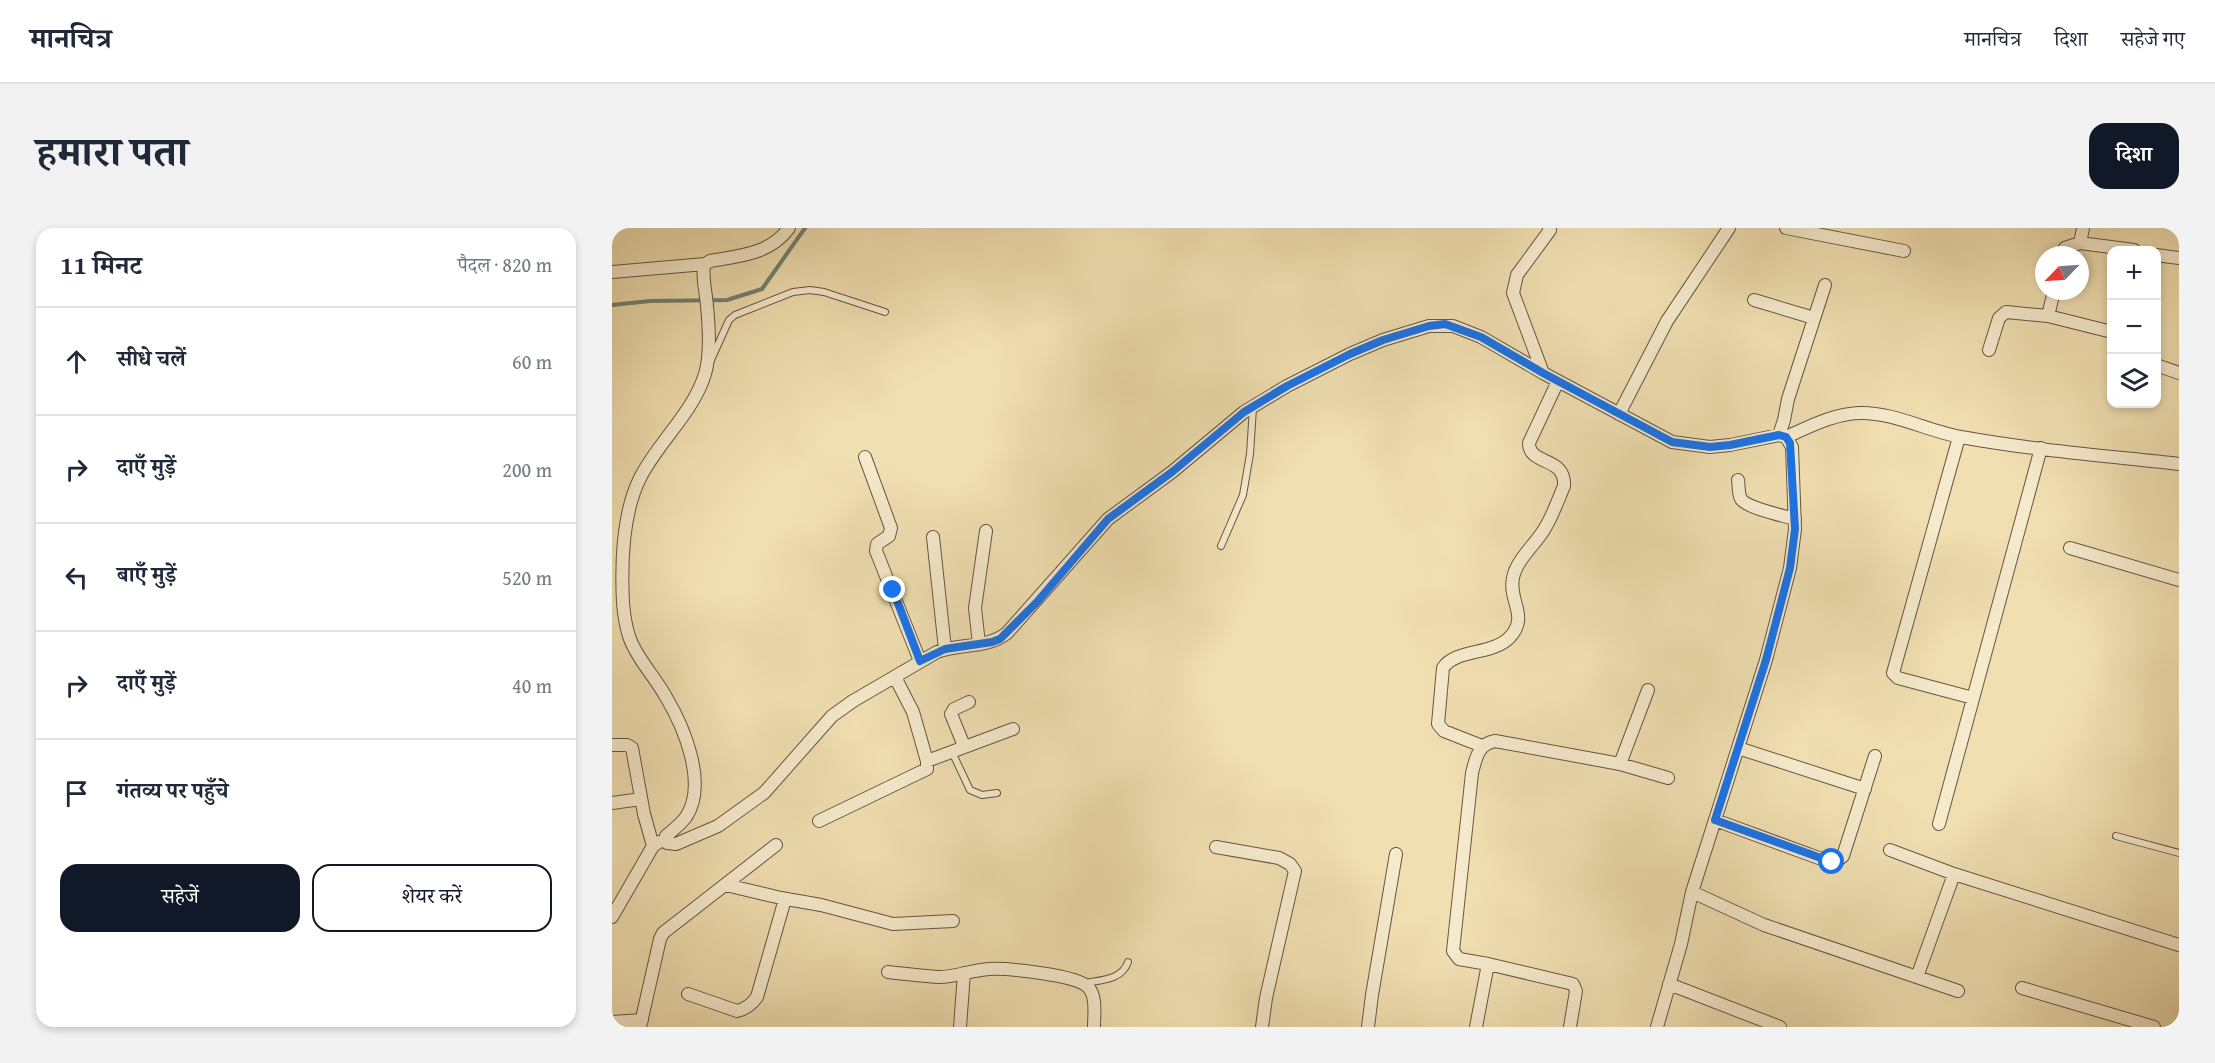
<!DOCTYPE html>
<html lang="hi">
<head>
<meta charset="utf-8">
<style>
	:root { --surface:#fff; --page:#f2f2f3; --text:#1f2937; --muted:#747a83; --line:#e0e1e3; --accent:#111827 }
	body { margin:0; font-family:"Gentium Book Plus","Noto Serif Devanagari",serif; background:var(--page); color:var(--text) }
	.controls { position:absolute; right:18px; top:18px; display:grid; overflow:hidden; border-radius:12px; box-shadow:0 3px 9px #0003 }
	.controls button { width:54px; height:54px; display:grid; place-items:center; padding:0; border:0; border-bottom:2px solid var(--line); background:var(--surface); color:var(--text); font:30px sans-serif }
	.compass { position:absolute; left:1423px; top:18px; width:54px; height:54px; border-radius:50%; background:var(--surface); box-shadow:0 3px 9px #0003; rotate:245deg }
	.stop { position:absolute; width:18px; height:18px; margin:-14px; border:4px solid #1a73e8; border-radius:50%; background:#fff }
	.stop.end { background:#1a73e8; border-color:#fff; box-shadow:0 2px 6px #0008 }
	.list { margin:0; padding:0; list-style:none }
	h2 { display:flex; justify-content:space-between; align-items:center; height:78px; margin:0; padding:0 24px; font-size:26px }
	h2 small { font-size:20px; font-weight:400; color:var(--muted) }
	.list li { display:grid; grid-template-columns:39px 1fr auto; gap:18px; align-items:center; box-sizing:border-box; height:108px; padding:0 24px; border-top:2px solid var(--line) }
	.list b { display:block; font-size:22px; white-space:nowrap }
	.list em { font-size:20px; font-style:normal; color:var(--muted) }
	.actions { display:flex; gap:12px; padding:18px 24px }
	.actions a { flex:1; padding:14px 0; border:2px solid var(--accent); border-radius:18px; text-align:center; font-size:21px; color:var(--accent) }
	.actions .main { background:var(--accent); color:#fff }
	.icon { flex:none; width:33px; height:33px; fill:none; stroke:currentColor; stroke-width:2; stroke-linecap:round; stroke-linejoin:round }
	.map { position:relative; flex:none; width:1567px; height:799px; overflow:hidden; border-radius:18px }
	header { display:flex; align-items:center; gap:36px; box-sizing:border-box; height:84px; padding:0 30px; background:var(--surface); border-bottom:2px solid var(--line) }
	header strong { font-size:28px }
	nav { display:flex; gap:33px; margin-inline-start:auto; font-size:21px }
	.intro { display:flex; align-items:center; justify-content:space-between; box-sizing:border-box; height:144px; padding:0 36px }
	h1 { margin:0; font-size:42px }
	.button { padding:15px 27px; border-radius:18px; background:var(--accent); color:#fff; font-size:21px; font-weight:700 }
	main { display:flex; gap:36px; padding:0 36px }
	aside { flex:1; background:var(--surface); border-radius:18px; box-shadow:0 3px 9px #0003 }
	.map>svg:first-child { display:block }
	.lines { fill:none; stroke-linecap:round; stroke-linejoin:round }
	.stream { stroke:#728275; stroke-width:4 }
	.lane-casing { stroke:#645646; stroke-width:8 }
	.street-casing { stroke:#645646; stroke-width:14 }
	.lane { stroke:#f5eacc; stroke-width:6 }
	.street { stroke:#f5eacc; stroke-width:12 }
	.route { stroke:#1a73e8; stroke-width:8 }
</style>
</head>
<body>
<header>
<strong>मानचित्र</strong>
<nav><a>मानचित्र</a><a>दिशा</a><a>सहेजे गए</a></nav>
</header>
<div class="intro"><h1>हमारा पता</h1><a class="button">दिशा</a></div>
<main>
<aside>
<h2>11 मिनट<small>पैदल · 820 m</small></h2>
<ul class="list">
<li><svg class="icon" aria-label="ahead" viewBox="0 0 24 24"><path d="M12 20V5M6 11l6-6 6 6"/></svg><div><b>सीधे चलें</b></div><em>60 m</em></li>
<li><svg class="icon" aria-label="right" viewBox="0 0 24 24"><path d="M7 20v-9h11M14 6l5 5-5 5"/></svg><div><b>दाएँ मुड़ें</b></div><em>200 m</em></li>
<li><svg class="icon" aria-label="left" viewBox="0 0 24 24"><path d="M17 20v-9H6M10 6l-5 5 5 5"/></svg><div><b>बाएँ मुड़ें</b></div><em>520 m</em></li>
<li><svg class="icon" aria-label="right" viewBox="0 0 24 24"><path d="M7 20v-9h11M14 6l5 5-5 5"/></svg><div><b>दाएँ मुड़ें</b></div><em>40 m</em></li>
<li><svg class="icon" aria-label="arrive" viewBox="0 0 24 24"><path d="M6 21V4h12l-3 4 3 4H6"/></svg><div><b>गंतव्य पर पहुँचे</b></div></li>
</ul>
<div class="actions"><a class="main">सहेजें</a><a>शेयर करें</a></div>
</aside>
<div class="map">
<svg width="1567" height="799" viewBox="0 0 1567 799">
	<rect width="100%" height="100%" fill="#f0dfb1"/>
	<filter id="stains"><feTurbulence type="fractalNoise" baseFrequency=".00333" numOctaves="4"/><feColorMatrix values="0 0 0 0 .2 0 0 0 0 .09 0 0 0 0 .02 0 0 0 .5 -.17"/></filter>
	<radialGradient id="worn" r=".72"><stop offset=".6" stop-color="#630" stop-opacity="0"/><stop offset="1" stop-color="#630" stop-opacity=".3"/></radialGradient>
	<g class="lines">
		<path class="stream" d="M0,77l38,-4 77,-1 35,-11 43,-61"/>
		<defs>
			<path id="lane" d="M99,132l18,-40 6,-5 58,-23 17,-2 14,2 61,20
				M609,318l22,-51 7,-41 3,-46
				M340,524l18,38 12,5 15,-2
				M1504,608l63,17
				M473,755c16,-3 37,-3 43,-21"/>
			<path id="street" d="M177,0c-19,26 -49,28 -79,33l-6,4c-2,14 2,27 3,41 2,20 4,48 -2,68 -12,39 -47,68 -65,104 -18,36 -19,85 -17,125 1,12 3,25 7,36 8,21 25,38 36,58 18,30 42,87 20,120 -5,7 -13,13 -20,19l1,7 9,1 42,-18 46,-33 68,-77 21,-15 84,-49c23,-9 50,-3 70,-19l101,-114 64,-47 72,-60 43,-26 63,-32 33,-14 46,-14h24l28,11 62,36 129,69 38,5 20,-2 49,-10 7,2 6,10 3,82 -5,39 -24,92 -74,232 -11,52 -24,83
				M1174,0l118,23
				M1468,15l3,-15
				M1449,27l4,-7 15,-5 54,7
				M1544,27l23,3
				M0,44l93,-8
				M1142,72l60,18
				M1436,88l6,-25
				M1377,122l10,-32 7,-6 42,4 64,16
				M1544,137l23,8
				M931,145l-30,-80 4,-18 33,-45 -1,-2
				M1007,186l48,-93 62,-93
				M1167,207l5,-15 4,-21 37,-114
				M1174,209c23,-10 47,-23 73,-24 35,-1 68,18 102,24 72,13 146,19 218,27
				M1347,209l-66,236 5,5 75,20
				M253,229l26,71 -2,8 -12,8 -1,7 44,110
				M1126,252c1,5 0,14 3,19 6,9 43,17 54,20
				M321,309l12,112
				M1458,320l109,32
				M367,416l-4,-36 11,-77
				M0,517h15l5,3 12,66 9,32
				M352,518l-13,-32 3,-5 15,-7
				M870,518l-38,-15 -6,-7 5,-56c12,-19 49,-13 66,-30 21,-21 -1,-37 4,-60 3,-18 23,-34 32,-50 8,-13 13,-28 19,-42 2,-30 -35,-20 -35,-43l29,-62
				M1126,520l127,41
				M315,533l86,-32
				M1008,536l28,-74
				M0,575l29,-4
				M1103,592l112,41h10l6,-5 32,-100
				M207,593l108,-52v-8l-14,-49 -18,-35
				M1327,596l102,-376
				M604,619l63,11 11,6 5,7 -29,127 -4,29
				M1278,622l64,24 -37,103
				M1342,646l225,71
				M114,657l55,13 40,7 72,19 60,-3
				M1080,664l72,33 194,66
				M0,689l41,-71 6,-4
				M876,736l-29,-5 -6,-8 19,-178c4,-15 6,-29 23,-32l125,23 48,14
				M276,744c17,2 34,4 51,5 17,0 33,-7 50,-8 18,-1 88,6 99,18 9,9 6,28 6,40
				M1057,756l111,43
				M1410,760l132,39
				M76,766l49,17c9,-2 15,-7 20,-14l28,-98
				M0,794l30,-2
				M28,799l20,-88 3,-6 113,-88
				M348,799l4,-54
				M756,799l4,-32 24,-141
				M864,799l12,-63 85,20 3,7 -6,36"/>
		</defs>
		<use href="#lane" class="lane-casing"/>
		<use href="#street" class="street-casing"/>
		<use href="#lane" class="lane"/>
		<use href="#street" class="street"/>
	</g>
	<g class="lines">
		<path class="route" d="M281,362l27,71 25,-12 47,-7 8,-3 37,-37 71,-83 64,-47 72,-60 43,-26 63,-32 33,-14 46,-14 16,-2 36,13 62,36 129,69 38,5 20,-2 49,-10 7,2 4,6 5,86 -5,39 -24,92 -51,160 117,42"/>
	</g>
	<rect width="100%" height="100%" filter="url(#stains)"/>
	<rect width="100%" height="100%" fill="url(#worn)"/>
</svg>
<div class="controls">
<button>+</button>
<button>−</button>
<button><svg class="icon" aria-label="layers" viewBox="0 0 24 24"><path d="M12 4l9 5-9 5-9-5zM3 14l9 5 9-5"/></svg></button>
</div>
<svg class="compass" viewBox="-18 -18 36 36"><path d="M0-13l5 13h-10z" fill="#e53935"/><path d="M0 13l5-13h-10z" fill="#747a83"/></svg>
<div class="stop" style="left:1220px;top:634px"></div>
<div class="stop end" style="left:281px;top:362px"></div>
</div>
</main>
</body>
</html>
